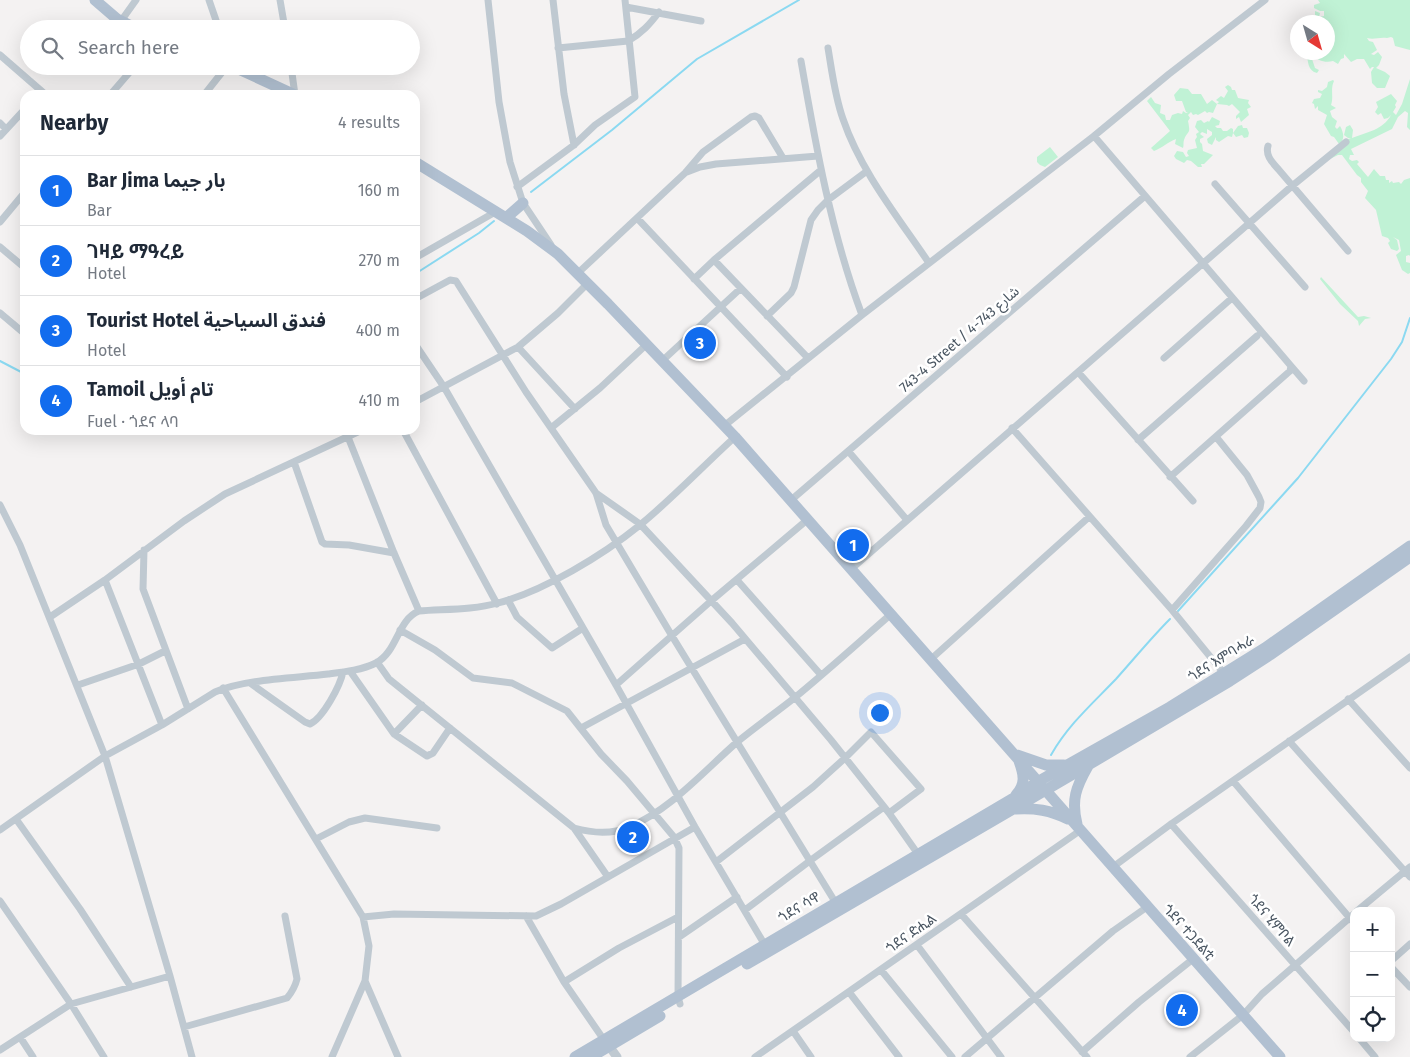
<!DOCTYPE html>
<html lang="en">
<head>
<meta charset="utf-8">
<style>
	:root { --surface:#fff; --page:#f2f2f3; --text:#1f2937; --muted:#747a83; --line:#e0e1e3; --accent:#126cee }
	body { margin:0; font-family:"Fira Sans","Noto Sans Arabic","Noto Sans Ethiopic",sans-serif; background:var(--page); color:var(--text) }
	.controls { position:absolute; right:15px; bottom:15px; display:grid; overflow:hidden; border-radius:10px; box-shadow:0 5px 20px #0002 }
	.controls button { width:45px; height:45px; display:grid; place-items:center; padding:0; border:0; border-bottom:1px solid var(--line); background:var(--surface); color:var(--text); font:25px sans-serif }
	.compass { position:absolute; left:1290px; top:15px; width:45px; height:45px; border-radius:50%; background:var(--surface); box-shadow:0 5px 20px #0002; rotate:143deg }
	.you { position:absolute; left:879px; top:712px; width:18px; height:18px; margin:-12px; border:4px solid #fff; border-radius:50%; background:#1a73e8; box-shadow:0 0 0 8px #1a73e833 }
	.badge { display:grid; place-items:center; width:32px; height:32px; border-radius:50%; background:var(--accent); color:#fff; font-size:16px; font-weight:700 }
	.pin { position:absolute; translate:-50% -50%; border:2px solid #fff; box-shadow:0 1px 5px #0006 }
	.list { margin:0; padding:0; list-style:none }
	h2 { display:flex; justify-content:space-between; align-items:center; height:65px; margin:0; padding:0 20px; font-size:21px }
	h2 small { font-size:16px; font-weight:400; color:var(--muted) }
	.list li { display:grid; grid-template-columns:32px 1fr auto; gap:15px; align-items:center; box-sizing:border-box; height:70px; padding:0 20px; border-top:1px solid var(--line) }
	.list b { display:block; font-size:19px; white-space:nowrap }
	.list p { margin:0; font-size:16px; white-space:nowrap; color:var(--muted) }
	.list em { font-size:16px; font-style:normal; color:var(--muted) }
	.icon { flex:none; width:28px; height:28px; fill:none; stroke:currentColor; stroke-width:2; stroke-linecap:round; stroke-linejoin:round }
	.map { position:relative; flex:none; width:1410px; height:1057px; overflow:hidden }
	.search { position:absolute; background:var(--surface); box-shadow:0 5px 20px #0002; left:20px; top:20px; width:400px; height:55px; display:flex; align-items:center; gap:12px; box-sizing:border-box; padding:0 18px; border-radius:28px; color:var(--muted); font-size:19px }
	.panel { position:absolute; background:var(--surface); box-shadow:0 5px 20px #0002; left:20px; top:90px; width:400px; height:345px; border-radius:15px }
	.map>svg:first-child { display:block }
	.green { fill:#c0f2d5 }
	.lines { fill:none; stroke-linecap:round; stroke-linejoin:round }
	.stream { stroke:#8bd9f1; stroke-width:2 }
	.minor { stroke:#bfc9d1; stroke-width:7 }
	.tertiary { stroke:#bfc9d1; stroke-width:9 }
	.primary { stroke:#b1c0d1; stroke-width:11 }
	.labels { text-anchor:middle; stroke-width:5; stroke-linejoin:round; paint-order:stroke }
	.street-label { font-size:14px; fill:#485460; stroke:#fff }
</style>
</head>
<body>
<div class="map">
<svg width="1410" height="1057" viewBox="0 0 1410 1057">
	<rect width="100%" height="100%" fill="#f4f2f2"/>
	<path class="green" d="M1318,0h92v50l-15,-4 -2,-8 -2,-1 -4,1c-8,-1 -13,2 -20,0l2,3 4,1 4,8 -6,4 3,1 4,-3 4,5 -3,8 -3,3 9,4 5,4 -5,12h-8l-5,-5 -1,-11 3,-5h-2l-2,2 -6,-10h-7l-6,3 -7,-8v4l-3,1 -3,5 -5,-3c-7,2 -16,0 -20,-6l-2,1 4,12 4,2 -2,3c-9,-2 -9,-11 -10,-18l-5,-2 26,-1v-30h-13l5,-1 -5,-6v-4l5,2 -1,4 5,-1v-5h-4l-6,-3v-3l6,-2z
		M1410,79v51l-3,-3 1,-14 -3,-2 -7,6 -6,12 -41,20 3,6h-4l-1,4 3,2 5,-1 2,2 -2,2 11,13 6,-8 6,7h5l1,4h3v3l3,-2 1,2 6,-1 2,2 3,-4 6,-2v78l-1,-1 -3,1v6l4,1v10l-2,1 -6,-4 -6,-15 5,-4 -2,-11 -6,-3 4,3 2,9 -2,2 -6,-2 -3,-6 2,-2 -2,-3 -6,-2 -6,-26 -11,-12 3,-7 -7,-9v-4l-4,-3 -15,-20h-4l-10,5 17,-16 3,-5 3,-1h-3l-4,-3 2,-8 4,-2 3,5 -1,8c15,-6 31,-8 39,-23l-3,3 -4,1 -3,-6 -3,2 -3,-3 3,-5 -2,-5 15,-8 6,7 -2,4 1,2 -3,5 3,3 6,-11z
		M1333,80l1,1c-4,8 0,16 -3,24l5,3 -6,3 2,6 5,4 -2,6 2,2 3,-3c4,7 5,14 -1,18l-5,-7 -3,-1 -7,-12 3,-9 -9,-5v-4l-3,3 -1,-5 -2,-1 2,-4 6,-1 2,-4 -4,-2v-2l4,1 5,-4 1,-5z
		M1228,85l3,2 1,3h3l3,8 11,2 -1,3 3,4 -4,2 2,6 -8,7 -2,-5 -3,2v-3l4,-4 -8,-8 -3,2 -2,-1 -10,-1 -4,9 -4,-1 -2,1 -2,-2 -7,4 -2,-1 -3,1 -2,-3 -3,3 2,3 -2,3c3,15 0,8 -4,19 -1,3 0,5 -1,8l-8,-4 1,-5c-8,3 -14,9 -22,12l-3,-3 19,-17 -23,-30 4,-4 4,6 6,2 -1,8 5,2 1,5h4l2,-5 6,-2 4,1 1,-3 3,2 2,-1h-2l-4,-11h-6l-2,-6 6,-7 8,1 4,5h9l6,10 5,-4 5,4 2,-2 -3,-2 5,-4 3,2 4,-7 -3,-4z
		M1212,117l8,4 -1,4 -4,1 2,2h4l2,3h4l4,-3 2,1v4l5,-7 4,-1 1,3h4l2,5 -1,4 -4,1 -2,-3 -6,2 -3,-4 -1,4 -4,-1 -9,6 -3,-2v-3l-4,8 -4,-2 -1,-4 5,-4v-3l-5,-3v5l-5,-2 -2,2 4,3 -4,2v3l2,2 1,7 10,4 -9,9h-3l1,3h-4l-7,-6 -4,-1 -3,3 -8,-4 -2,-3 3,-5 6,1 3,5 3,-1 -2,-3 1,-3 9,-2 -2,-8 2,-3 -1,-3 3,-2 -4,-5 2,-6 4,-1 3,3 4,-2 1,1z
		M1050,147l8,10 -13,10 -5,-2 -3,-3v-5z
		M1321,277l37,40 6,-1 7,2 -6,1 -6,7 -1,-5 -18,-17 -20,-25z"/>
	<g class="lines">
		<path class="stream" d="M531,192l81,-62 85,-71 102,-59
			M415,274l64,-41 15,-12
			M0,361l25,13
			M1178,611l120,-133 93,-119 11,-17 8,-24
			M1051,755c17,-30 41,-51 65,-76 18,-20 35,-41 54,-60"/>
		<path class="minor" d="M209,0l10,29
			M280,0l5,29
			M488,0l11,102 11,60 13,41 28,42
			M553,0l11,94 10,51
			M626,7l75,14
			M121,21l15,-21
			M558,48l70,-7c14,-8 22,-17 31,-29
			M828,48c4,24 7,49 15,71 18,53 55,98 86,144
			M0,55l46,40
			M801,61c15,86 30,171 61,254
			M291,66l4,29
			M110,95l25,-29
			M204,95l23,-29
			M0,123l6,6
			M0,136l25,-27
			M1094,136l197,230 -1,5 -120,106
			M1268,146c-3,10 5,17 11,24l69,81
			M687,172l13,-5 16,-3 102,-8
			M1215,184l90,103
			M517,187l57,-42 21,-20 40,-28 -10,-97
			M637,218l150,159
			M0,222l25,-30
			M0,247l25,21
			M415,258l82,-47
			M714,260l107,-90
			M578,273l107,-100 18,-21 48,-35 4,-1 4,2 24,40
			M694,279l20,-19 94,98
			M415,299l35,-19 6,1 70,111 70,101 10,32 66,111 165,269
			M0,313l25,21
			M767,316l24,-23 3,-6 17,-67 7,-10 10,-10 39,-29
			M415,344l29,43 172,298 79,142 71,120
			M518,347l57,62
			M1164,358l68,-60
			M662,361l78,-72
			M1291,366l13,15
			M1078,372l115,129
			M415,402l103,-55 40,-34 30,-30
			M724,426l138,-111 232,-179 75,-62 96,-74
			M551,428l49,-40 47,-44
			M1012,428l160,182 54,66
			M403,430l94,174
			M348,437l46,116 25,58
			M1138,440l119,-104
			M849,452l58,68
			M294,462l28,80 3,2 24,1 45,8
			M596,493l44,31 92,99 99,117 58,73 31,44
			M790,501l355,-305
			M0,505l20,40 85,211 65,220 22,81
			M144,550l-1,39 45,120
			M850,570l442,-384 54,-44
			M105,580l57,145
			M737,580l84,95
			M508,600l9,17 35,31 31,-20
			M1172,610l74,-84 14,-18 1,-6 -2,-5 -12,-22 -30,-37
			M50,617l55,-37 79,-59 41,-27 137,-64
			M400,630l35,20 38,28 39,5 55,28 34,43 26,27 47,56 5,11 -1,149 2,7
			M930,660l159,-143
			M377,662l12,17 185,149 34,49
			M350,671l44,63 33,22 6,-3 17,-25
			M250,683l55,39 5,2c13,-6 30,-38 33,-52
			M78,685l61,-21 26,-13
			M616,685l95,-84 96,-81
			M223,688l140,229 31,-3 142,2 25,-12 134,-77
			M1348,699l62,69
			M581,728l164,-89
			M394,734l28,-29
			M1289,741l121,136
			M1233,781l121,142
			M16,819l64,90 51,78
			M1171,824l183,208
			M574,828c18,5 37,7 55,-1 41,-17 74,-55 107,-84 18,-15 38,-29 57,-44 33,-27 65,-56 97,-84
			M0,830l105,-74 57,-31 53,-33c29,-13 80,-14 113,-18 16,-2 34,-4 48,-11 22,-12 21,-43 43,-52 26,-2 54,-1 79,-8 46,-12 105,-48 142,-78 33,-27 63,-59 95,-88
			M316,839l33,-17 16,-4 72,10
			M716,862l97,-75 32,-29 26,-26 50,57 -32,24
			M1113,867l58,-43 239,-167
			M0,901l71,103 33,53
			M745,910l66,-50 73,-53
			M1357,911l53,-44
			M961,914l126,143
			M526,916l38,66 40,58
			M679,937l58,-40
			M917,945l84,112
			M1391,961l19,-17
			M1391,967l19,20
			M881,970l71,87
			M365,981l33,76
			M564,982l55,-34 59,-31
			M849,992l50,65
			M184,1027l103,-29c6,-7 8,-11 10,-19l-12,-63
			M793,1031l18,26
			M20,1037l13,20
			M1359,1038l16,19
			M0,1050l71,-46 99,-28
			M1082,1052l57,-50 54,-43
			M332,1057l33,-76 4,-35 -6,-29
			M755,1057l326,-227
			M965,1057l148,-126 34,-24
			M1190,1057l53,-42 19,-21 92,-80"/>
		<path class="tertiary" d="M606,1042l11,15"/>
		<path class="primary" d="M95,0l22,19 20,10
			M232,66l63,29
			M415,162l112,69 31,23 50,50 127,133 545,620
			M507,217l16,-14
			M1017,755l29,10h18
			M1016,795c10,-11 8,-20 3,-34
			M1016,809c19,-1 34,1 52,10
			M1077,824c-6,-24 -1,-37 11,-58
			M747,964l321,-187 162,-96 40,-26 140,-98
			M575,1057l437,-258 27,-18 131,-74 95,-59 145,-102
			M591,1057l69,-41"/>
	</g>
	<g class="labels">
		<g class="street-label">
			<text transform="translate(959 339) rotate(-41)" y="5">743-4 Street / شارع 743-4</text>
			<text transform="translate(1221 658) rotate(-32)" y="5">ጎደና እምባሓራ</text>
			<text transform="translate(799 907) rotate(-31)" y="5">ጎደና ሳዋ</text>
			<text transform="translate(1272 920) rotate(49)" y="5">ጎደና ሂምቦል</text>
			<text transform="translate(1189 932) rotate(48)" y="5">ጎደና ተጋደልቲ</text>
			<text transform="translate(911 933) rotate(-35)" y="5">ጎደና ድሒል</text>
		</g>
	</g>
</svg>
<div class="controls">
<button>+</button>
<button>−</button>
<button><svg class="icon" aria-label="locate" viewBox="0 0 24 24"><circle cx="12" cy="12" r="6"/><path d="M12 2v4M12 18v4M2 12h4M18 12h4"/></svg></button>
</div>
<svg class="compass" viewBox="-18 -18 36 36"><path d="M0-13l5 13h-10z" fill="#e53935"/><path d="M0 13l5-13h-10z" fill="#747a83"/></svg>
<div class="you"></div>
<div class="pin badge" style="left:853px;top:545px">1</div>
<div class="pin badge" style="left:633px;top:837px">2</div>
<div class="pin badge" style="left:700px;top:343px">3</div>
<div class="pin badge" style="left:1182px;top:1010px">4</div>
<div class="search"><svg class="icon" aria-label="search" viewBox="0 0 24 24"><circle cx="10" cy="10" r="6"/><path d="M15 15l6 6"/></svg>Search here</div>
<section class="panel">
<h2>Nearby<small>4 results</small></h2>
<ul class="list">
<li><span class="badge">1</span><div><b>Bar Jima بار جيما</b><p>Bar</p></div><em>160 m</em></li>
<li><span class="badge">2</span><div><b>ገዛይ ማዓረይ</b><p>Hotel</p></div><em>270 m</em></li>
<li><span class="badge">3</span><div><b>Tourist Hotel فندق السياحية</b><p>Hotel</p></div><em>400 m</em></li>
<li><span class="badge">4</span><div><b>Tamoil تام أويل</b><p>Fuel · ጎደና ላባ</p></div><em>410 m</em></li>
</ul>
</section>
</div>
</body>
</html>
